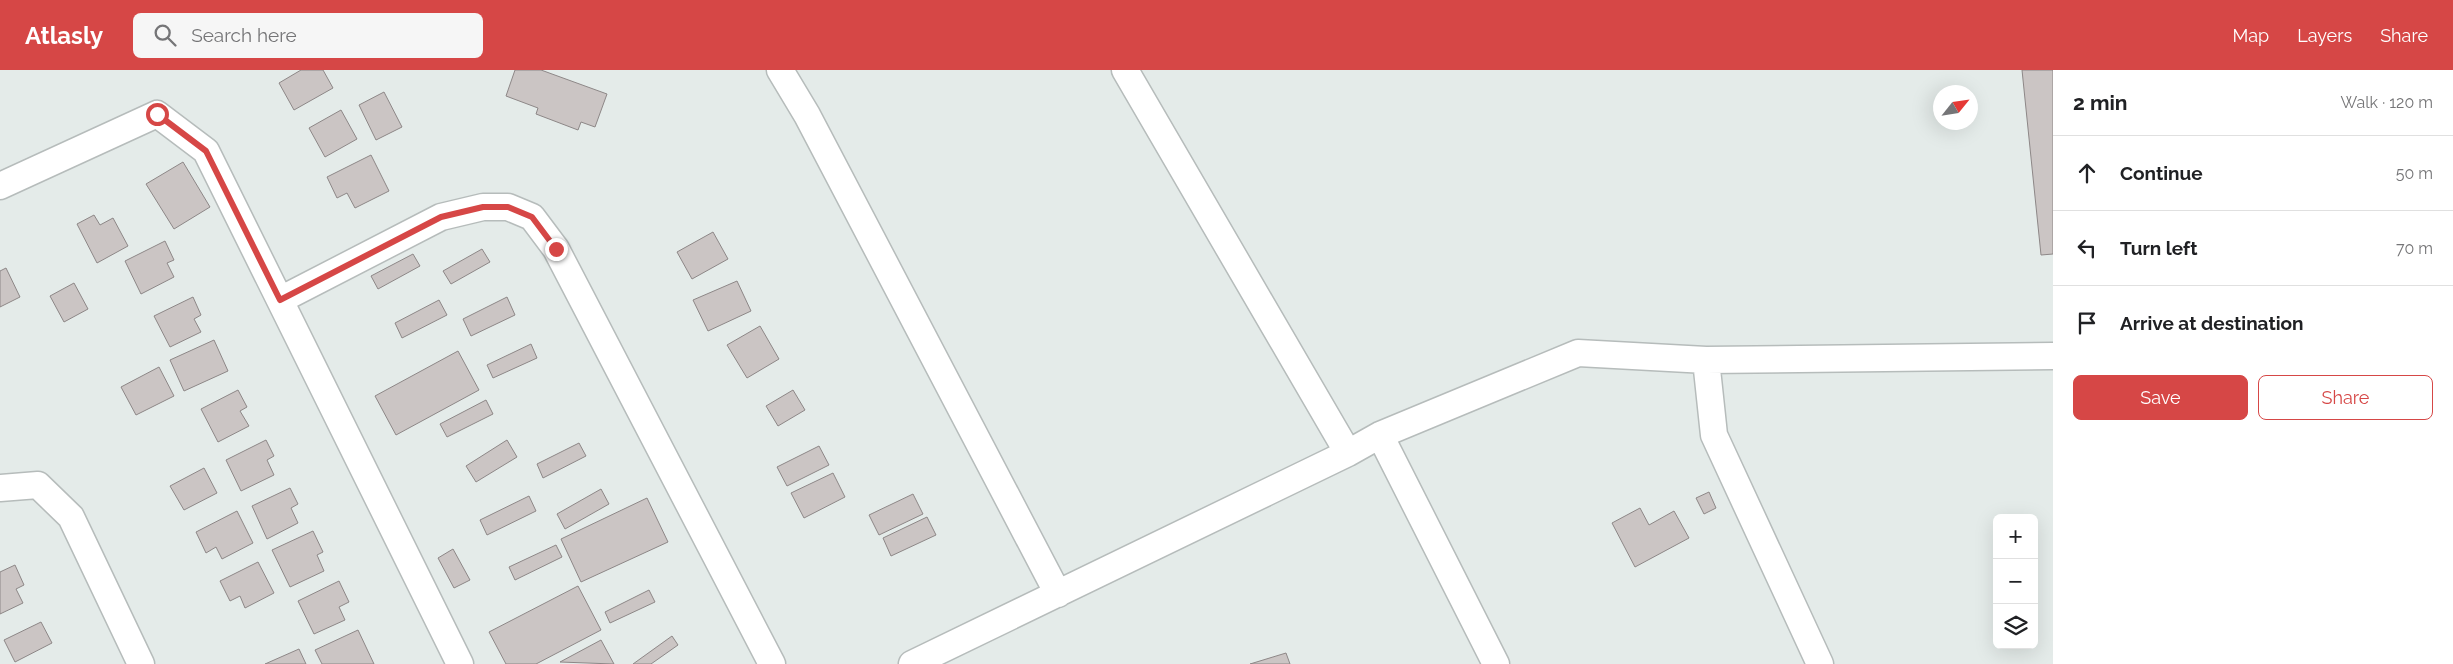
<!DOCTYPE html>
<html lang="en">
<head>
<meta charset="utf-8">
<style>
	:root { --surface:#fff; --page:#f6f6f6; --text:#202124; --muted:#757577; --line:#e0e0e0; --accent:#d64746 }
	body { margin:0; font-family:Raleway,sans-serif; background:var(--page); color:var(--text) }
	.controls { position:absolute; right:15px; bottom:15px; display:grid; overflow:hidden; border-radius:8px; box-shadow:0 5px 20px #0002 }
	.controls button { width:45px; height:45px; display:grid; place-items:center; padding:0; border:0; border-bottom:1px solid var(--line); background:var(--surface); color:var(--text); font:25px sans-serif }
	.compass { position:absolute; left:1933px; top:15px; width:45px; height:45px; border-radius:50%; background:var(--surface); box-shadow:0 5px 20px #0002; rotate:60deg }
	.stop { position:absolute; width:15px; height:15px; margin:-11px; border:4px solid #d64746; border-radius:50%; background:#fff }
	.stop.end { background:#d64746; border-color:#fff; box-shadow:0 1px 5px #0008 }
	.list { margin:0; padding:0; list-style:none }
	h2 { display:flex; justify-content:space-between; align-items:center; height:65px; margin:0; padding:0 20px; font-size:21px }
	h2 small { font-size:16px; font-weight:400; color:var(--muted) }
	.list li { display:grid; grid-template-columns:32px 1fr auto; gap:15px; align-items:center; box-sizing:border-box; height:75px; padding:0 20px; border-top:1px solid var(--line) }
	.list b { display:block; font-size:19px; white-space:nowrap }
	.list em { font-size:16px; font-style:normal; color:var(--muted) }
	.actions { display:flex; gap:10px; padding:15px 20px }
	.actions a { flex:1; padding:11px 0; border:1px solid var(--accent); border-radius:8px; text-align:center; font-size:18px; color:var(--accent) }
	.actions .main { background:var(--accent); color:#fff }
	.icon { flex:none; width:28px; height:28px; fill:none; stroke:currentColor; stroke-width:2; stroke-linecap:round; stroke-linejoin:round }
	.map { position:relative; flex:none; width:2053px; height:594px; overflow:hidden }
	header { display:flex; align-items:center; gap:30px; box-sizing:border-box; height:70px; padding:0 25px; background:var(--accent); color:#fff }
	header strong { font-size:24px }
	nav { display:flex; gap:28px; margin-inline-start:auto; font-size:18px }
	.search { width:350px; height:45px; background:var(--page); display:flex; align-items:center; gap:12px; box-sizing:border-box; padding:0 18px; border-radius:8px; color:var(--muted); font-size:19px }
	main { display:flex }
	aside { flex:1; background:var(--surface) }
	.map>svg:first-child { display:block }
	.building { fill:#cbc5c4; stroke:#8d8787 }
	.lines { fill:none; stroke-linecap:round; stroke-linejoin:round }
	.minor-casing { stroke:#b6bcbb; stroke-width:29 }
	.minor { stroke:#fff; stroke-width:26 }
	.route { stroke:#d64746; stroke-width:6 }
</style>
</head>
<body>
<header>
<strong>Atlasly</strong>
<div class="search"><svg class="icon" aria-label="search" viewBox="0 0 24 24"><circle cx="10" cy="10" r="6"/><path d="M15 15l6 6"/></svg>Search here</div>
<nav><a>Map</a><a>Layers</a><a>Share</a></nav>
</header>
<main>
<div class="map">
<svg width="2053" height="594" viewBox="0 0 2053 594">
	<rect width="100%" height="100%" fill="#e4ebe9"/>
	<path class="building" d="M301,0h22l10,18 -39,22 -15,-27z
		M515,0h26l66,24 -12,33 -14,-5 -3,8 -42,-16 2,-6 -32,-12z
		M2022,0h31v184l-12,1z
		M384,22l18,35 -26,13 -17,-35z
		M341,40l16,29 -32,18 -16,-29z
		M371,85l18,36 -34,17 -8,-15 -10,5 -10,-21z
		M183,92l27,45 -36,22 -28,-45z
		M94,145l6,10 13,-7 15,28 -31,17 -20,-39z
		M713,162l15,27 -36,20 -15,-27z
		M165,171l9,19 -7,3 7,14 -33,17 -16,-33z
		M482,179l8,13 -39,22 -8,-13z
		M413,184l7,12 -42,23 -7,-13z
		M6,198l14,29 -20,10v-36z
		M737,211l14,30 -43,20 -15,-31z
		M74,213l14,26 -24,13 -14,-26z
		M193,227l8,18 -7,4 7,13 -31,15 -16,-31z
		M507,227l8,18 -44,21 -8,-17z
		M439,230l8,15 -45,23 -7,-15z
		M760,256l19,33 -32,19 -20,-33z
		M214,270l14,31 -44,20 -14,-31z
		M531,274l6,14 -44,20 -6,-13z
		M458,281l21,39 -83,45 -21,-39z
		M159,297l15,29 -38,19 -15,-28z
		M238,320l9,17 -7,4 9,15 -31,16 -17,-33z
		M793,320l12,20 -27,16 -12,-20z
		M486,330l7,14 -46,23 -7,-13z
		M266,370l8,16 -7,4 7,15 -33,16 -15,-31z
		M507,370l10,17 -41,25 -10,-16z
		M579,373l7,13 -43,22 -6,-14z
		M819,376l10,19 -42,21 -10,-19z
		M204,398l13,25 -33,17 -14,-24z
		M833,403l12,24 -41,21 -13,-25z
		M290,418l8,16 -7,4 7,15 -31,16 -15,-33z
		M601,419l8,15 -44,25 -8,-15z
		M1709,422l7,16 -12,6 -8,-16z
		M913,424l10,20 -44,21 -10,-20z
		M529,426l7,15 -49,24 -7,-15z
		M647,428l21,44 -87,40 -20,-43z
		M1640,438l9,17 25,-14 15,27 -54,29 -23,-44z
		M237,441l16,32 -31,16 -6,-12 -10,6 -10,-21z
		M927,447l9,18 -45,21 -8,-18z
		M313,461l10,21 -6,3 7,16 -34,16 -18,-37z
		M556,475l6,12 -47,23 -6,-13z
		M453,479l17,31 -16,8 -16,-30z
		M258,492l16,31 -29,15 -5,-12 -10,5 -10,-20z
		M15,495l9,20 -8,4 7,14 -23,11v-42z
		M339,511l10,21 -10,5 6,13 -31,14 -16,-33z
		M578,516l23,44 -65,34h-30l-17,-32z
		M649,520l6,12 -45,21 -5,-11z
		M41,552l11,21 -37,19 -11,-22z
		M358,560l16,34h-52l-7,-14z
		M672,566l6,9 -27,19h-18z
		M601,570l13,24 -54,-2z
		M299,579l7,15h-41z
		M1286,583l4,11h-40z"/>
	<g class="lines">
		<defs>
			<path id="minor" d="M780,0l27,45 251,479
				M1125,0l223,383
				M0,116l157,-72 49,37 254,513
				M280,230l161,-83 42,-10h25l24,10 24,32 216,415
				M1706,290l8,75 106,229
				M1380,365l116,229
				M0,418l38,-3 33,32 70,147
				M912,594l436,-211 32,-18 198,-82 128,7 347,-4"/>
		</defs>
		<use href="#minor" class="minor-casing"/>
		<use href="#minor" class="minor"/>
	</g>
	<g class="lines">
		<path class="route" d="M157,44l49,37 74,149 161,-83 42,-10h25l24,10 24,32"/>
	</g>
</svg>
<div class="controls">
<button>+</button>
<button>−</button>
<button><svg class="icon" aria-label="layers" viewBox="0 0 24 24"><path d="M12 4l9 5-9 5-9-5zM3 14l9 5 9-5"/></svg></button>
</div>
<svg class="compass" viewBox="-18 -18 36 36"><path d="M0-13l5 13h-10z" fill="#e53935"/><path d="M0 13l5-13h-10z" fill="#757577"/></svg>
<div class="stop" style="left:157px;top:44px"></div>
<div class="stop end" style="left:556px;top:179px"></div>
</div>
<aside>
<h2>2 min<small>Walk · 120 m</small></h2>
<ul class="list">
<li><svg class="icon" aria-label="ahead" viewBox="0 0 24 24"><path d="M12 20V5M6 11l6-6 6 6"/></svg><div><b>Continue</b></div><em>50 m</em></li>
<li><svg class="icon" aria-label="left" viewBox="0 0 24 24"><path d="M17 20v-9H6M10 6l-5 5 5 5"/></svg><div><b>Turn left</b></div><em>70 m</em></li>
<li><svg class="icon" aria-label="arrive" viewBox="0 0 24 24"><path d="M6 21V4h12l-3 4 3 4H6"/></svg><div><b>Arrive at destination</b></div></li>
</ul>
<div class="actions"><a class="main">Save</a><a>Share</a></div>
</aside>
</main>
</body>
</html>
